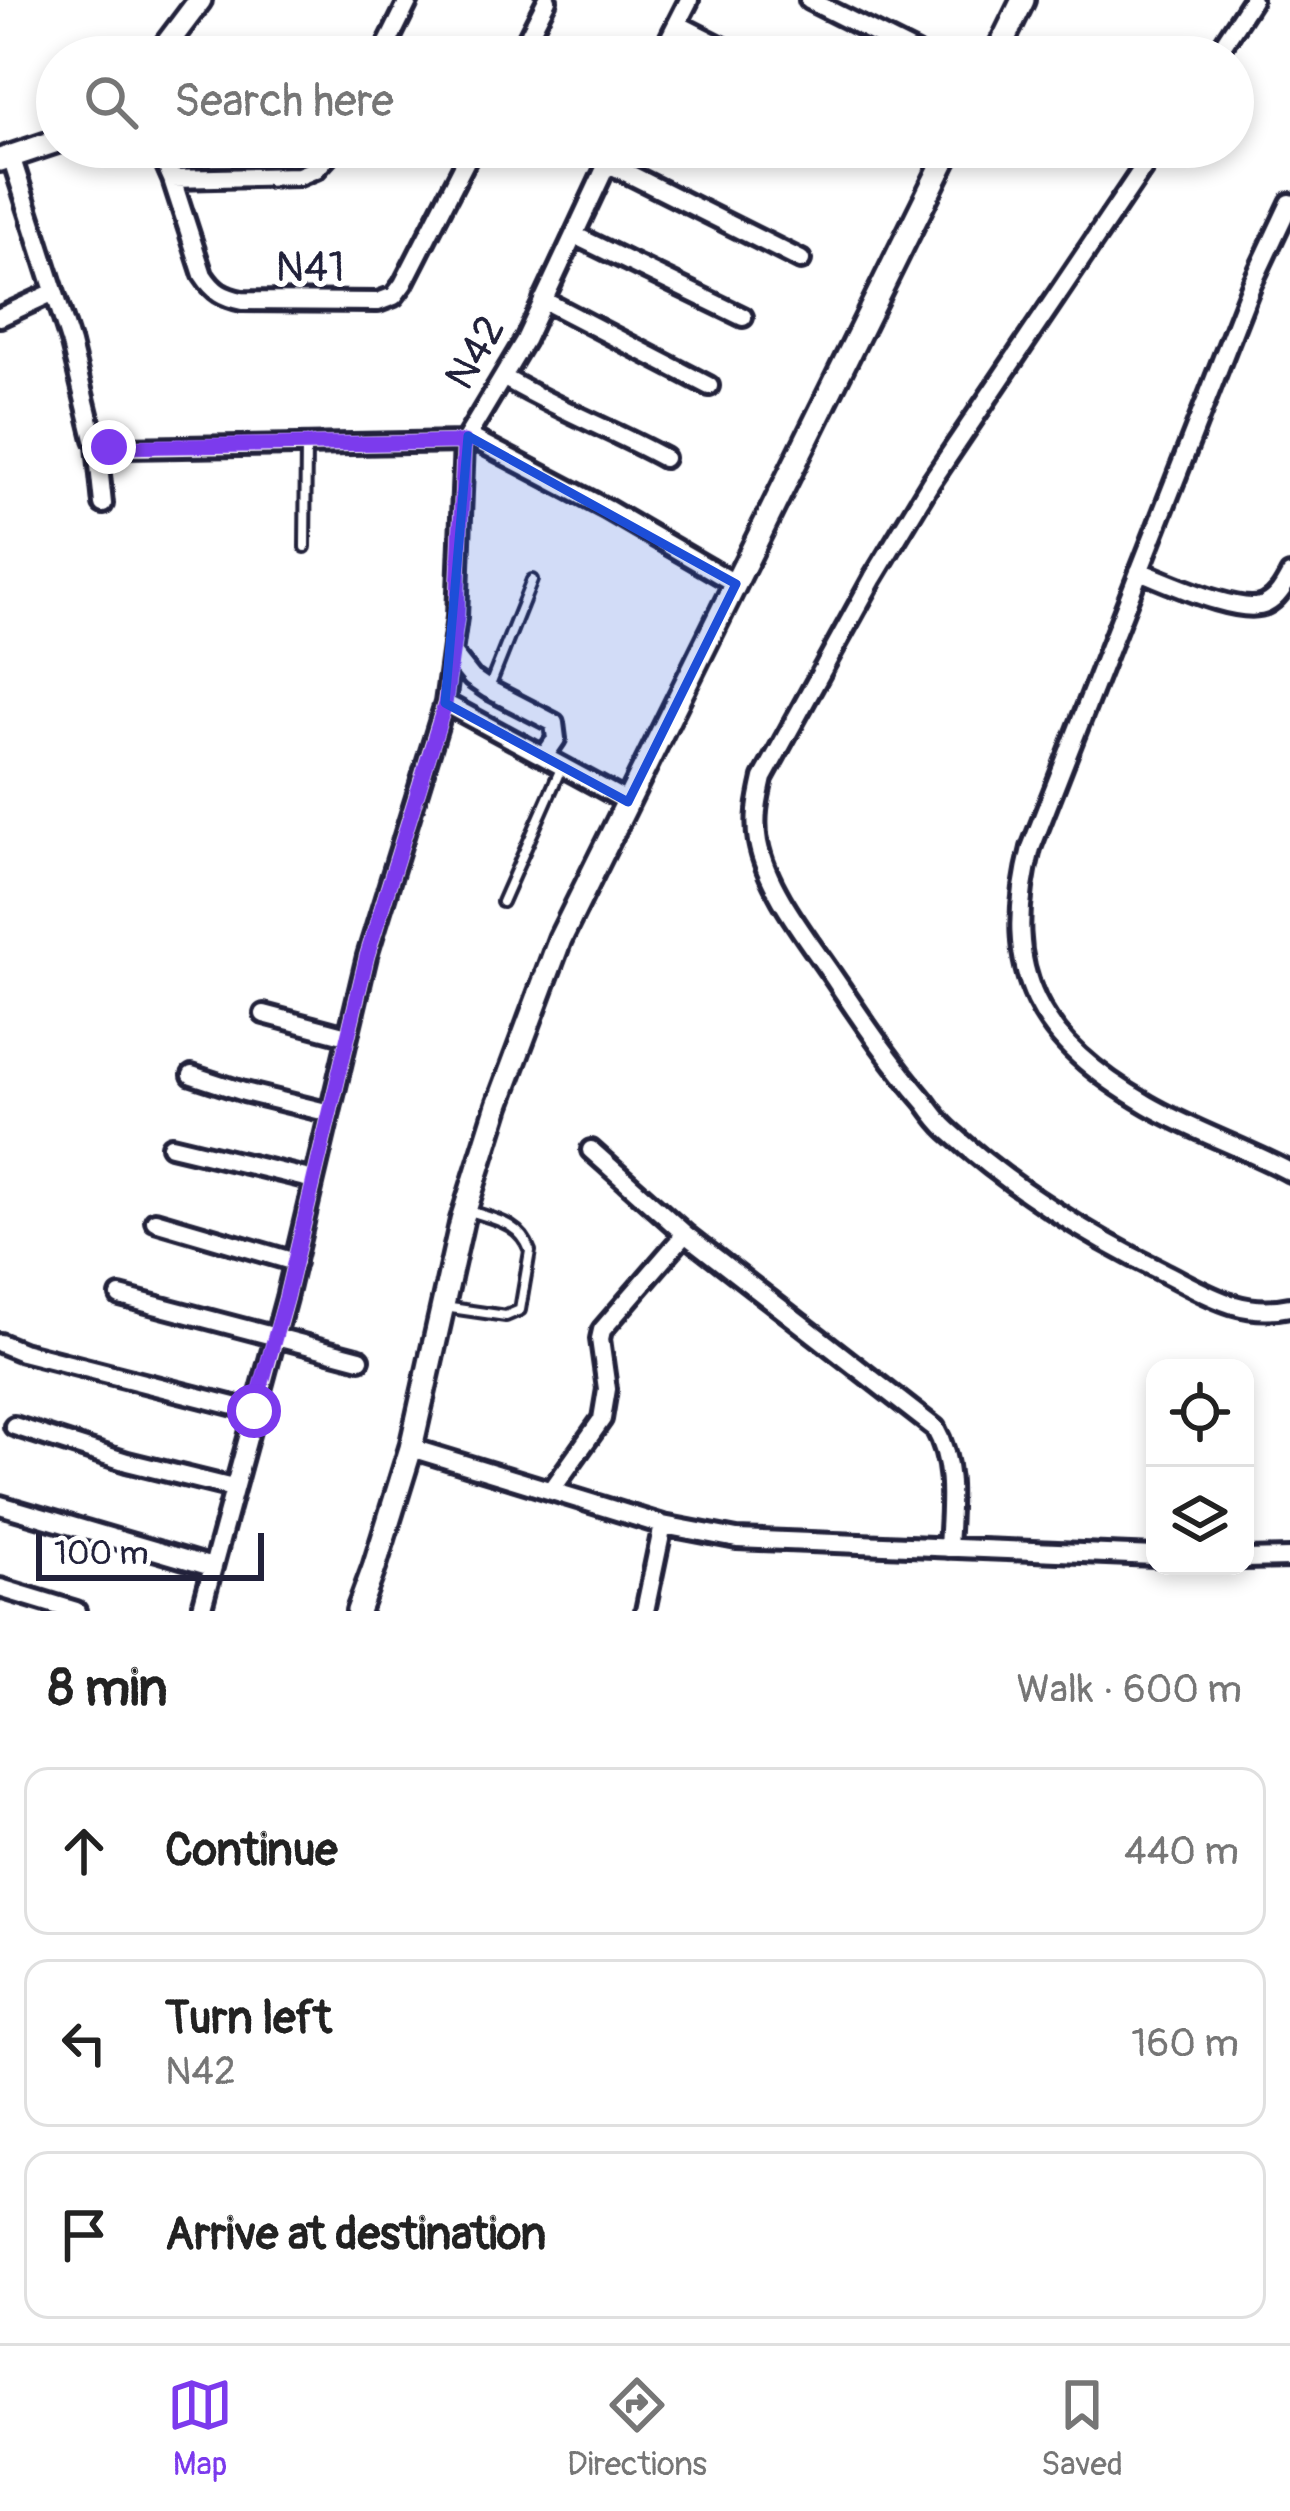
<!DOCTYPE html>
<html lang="en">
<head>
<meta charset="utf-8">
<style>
	:root { --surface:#fff; --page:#f2f2f2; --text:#222; --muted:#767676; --line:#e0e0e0; --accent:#7c3aed }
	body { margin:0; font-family:Pangolin,sans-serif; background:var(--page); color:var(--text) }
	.controls { position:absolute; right:36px; bottom:36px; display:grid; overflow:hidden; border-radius:24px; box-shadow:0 6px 18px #0003 }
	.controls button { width:108px; height:108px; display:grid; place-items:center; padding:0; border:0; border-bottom:3px solid var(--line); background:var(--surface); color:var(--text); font:60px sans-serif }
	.scale { position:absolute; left:36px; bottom:30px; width:228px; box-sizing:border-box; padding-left:12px; border:6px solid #22223b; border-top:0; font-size:33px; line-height:42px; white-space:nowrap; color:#22223b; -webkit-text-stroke:9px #fff; paint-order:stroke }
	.stop { position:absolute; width:36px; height:36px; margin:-27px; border:9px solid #7c3aed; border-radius:50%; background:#fff }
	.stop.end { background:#7c3aed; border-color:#fff; box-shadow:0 3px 12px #0008 }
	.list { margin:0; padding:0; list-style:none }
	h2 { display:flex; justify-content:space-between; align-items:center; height:156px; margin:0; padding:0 48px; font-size:51px }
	h2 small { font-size:39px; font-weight:400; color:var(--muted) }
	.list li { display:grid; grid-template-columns:78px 1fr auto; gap:36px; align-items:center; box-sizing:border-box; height:168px; margin:0 24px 24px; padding:0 24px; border:3px solid var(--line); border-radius:24px }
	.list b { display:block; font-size:45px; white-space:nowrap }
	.list p { margin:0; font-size:39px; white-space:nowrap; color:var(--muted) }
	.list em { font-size:39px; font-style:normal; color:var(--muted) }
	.icon { flex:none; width:66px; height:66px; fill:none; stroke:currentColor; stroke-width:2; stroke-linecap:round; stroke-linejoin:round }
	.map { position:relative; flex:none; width:1290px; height:1611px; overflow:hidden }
	.search { position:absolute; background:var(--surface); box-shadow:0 6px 18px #0003; left:36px; right:36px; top:36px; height:132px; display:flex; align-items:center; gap:30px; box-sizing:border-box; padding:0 42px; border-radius:66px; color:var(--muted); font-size:45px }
	.sheet { height:732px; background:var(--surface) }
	nav { display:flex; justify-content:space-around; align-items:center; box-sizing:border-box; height:168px; border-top:3px solid var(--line); background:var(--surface); font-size:33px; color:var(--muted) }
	nav a { display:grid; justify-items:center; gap:6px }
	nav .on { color:var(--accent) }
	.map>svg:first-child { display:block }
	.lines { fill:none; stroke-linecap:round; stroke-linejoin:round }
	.service-casing { stroke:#22223b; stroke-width:16 }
	.minor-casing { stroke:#22223b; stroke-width:26 }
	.tertiary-casing { stroke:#22223b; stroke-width:30 }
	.service { stroke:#fff; stroke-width:8 }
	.minor { stroke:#fff; stroke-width:16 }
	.tertiary { stroke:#fff; stroke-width:21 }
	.route { stroke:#7c3aed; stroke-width:15 }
	.marked { fill:#1d4ed8; fill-opacity:0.2; stroke:#1d4ed8; stroke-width:9; stroke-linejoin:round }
	.labels { text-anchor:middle; stroke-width:12; stroke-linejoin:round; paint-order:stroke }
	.street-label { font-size:42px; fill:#22223b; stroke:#fff }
</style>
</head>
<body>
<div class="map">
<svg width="1290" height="1611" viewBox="0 0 1290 1611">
	<rect width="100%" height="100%" fill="#fff"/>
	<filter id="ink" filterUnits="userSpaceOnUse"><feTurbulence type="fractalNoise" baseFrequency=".00833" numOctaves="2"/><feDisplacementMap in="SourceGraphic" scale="24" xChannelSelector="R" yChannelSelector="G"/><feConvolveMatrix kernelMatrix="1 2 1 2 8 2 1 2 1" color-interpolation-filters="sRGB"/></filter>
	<g filter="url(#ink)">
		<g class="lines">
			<defs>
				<path id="service" d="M305,547l1,-101
					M489,688l43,-108
					M502,902l60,-136
					M444,1307l62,9 14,-6 10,-59c-10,-29 -37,-32 -64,-41"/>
				<path id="minor" d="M809,0l106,53
					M677,24l65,33
					M381,57l28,-57
					M518,57l29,-57
					M660,57l29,-57
					M1215,57l37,-57
					M158,147l14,32 31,96c11,17 20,22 39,26l136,1 16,-6 9,-12 70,-137
					M1157,147l-226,335 -58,96 -110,200c-5,22 -9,41 -5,64 9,49 53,101 80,142 28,42 54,80 87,118 7,10 14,20 23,28 61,56 139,105 213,141 44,22 79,47 129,36
					M11,156l60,188 23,95 3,7 27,2 340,-6 61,-102 90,-193
					M607,163l194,97
					M172,179l127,-3 17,-7 20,-22
					M1290,203l-39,83 -220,562c-32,126 8,194 117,257 43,25 97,43 142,67
					M574,235l169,82
					M543,300l166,86
					M0,317l54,-25
					M503,377c51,31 108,52 161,81
					M468,436l139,73 129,75
					M97,446l6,58
					M1139,571c27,10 102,46 127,33 12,-6 18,-18 24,-29
					M452,653l20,25 16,11 66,34 2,16 -11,16
					M445,703l183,99
					M264,1014l83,22
					M192,1075l52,17 86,21
					M171,1146l143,34
					M591,1150l94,84 250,194c21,37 15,78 13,120
					M155,1221l140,41
					M120,1296l240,63
					M0,1343l22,9 232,59
					M14,1426l113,36 106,26
					M411,1448l252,77 74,14 418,17
					M551,1491l51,-72 5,-30 -7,-50 2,-9 83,-96
					M0,1505l212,62
					M1245,1559l45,-1
					M0,1588l76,23
					M201,1611l85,-313 81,-342 78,-253 12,-86 7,-175
					M645,1611l18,-86"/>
				<path id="tertiary" d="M157,57l43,-57
					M995,57l28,-57
					M0,160l57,-19
					M358,1611l16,-43 37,-120 51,-228 36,-115 62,-166 391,-792"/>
			</defs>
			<use href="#service" class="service-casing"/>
			<use href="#minor" class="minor-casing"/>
			<use href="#tertiary" class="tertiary-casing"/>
			<use href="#service" class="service"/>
			<use href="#minor" class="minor"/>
			<use href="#tertiary" class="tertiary"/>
		</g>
	</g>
	<g class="lines" filter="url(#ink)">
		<path class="route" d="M109,447l355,-5 -7,175 -12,87 -78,252 -81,342 -32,113"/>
	</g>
	<path class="marked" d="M468,436l268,148 -108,218 -183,-99z"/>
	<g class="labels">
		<g class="street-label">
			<text x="310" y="281">N41</text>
			<text transform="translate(474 352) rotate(-60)" y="15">N42</text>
		</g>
	</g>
</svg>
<div class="controls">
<button><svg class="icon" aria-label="locate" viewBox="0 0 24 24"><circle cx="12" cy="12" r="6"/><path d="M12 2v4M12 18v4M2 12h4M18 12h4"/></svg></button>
<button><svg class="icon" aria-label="layers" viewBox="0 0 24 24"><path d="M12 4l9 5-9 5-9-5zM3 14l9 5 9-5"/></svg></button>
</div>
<div class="scale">100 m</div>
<div class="stop" style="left:254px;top:1411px"></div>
<div class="stop end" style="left:109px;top:447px"></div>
<div class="search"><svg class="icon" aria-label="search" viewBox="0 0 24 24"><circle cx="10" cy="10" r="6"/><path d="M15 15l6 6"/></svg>Search here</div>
</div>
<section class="sheet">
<h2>8 min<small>Walk · 600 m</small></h2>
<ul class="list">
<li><svg class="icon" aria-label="ahead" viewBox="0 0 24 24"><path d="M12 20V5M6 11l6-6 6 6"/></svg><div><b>Continue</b></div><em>440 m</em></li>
<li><svg class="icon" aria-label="left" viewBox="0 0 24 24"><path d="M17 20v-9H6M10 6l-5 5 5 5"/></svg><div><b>Turn left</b><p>N42</p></div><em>160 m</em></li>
<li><svg class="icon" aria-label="arrive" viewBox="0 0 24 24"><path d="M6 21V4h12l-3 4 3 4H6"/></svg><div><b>Arrive at destination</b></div></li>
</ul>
</section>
<nav>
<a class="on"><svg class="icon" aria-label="map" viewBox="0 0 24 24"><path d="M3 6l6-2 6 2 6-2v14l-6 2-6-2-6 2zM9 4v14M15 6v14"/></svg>Map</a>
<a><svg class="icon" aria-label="directions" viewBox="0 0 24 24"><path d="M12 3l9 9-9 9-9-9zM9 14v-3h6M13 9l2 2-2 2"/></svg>Directions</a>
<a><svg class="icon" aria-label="saved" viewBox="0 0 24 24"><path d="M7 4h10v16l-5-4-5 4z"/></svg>Saved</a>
</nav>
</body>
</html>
